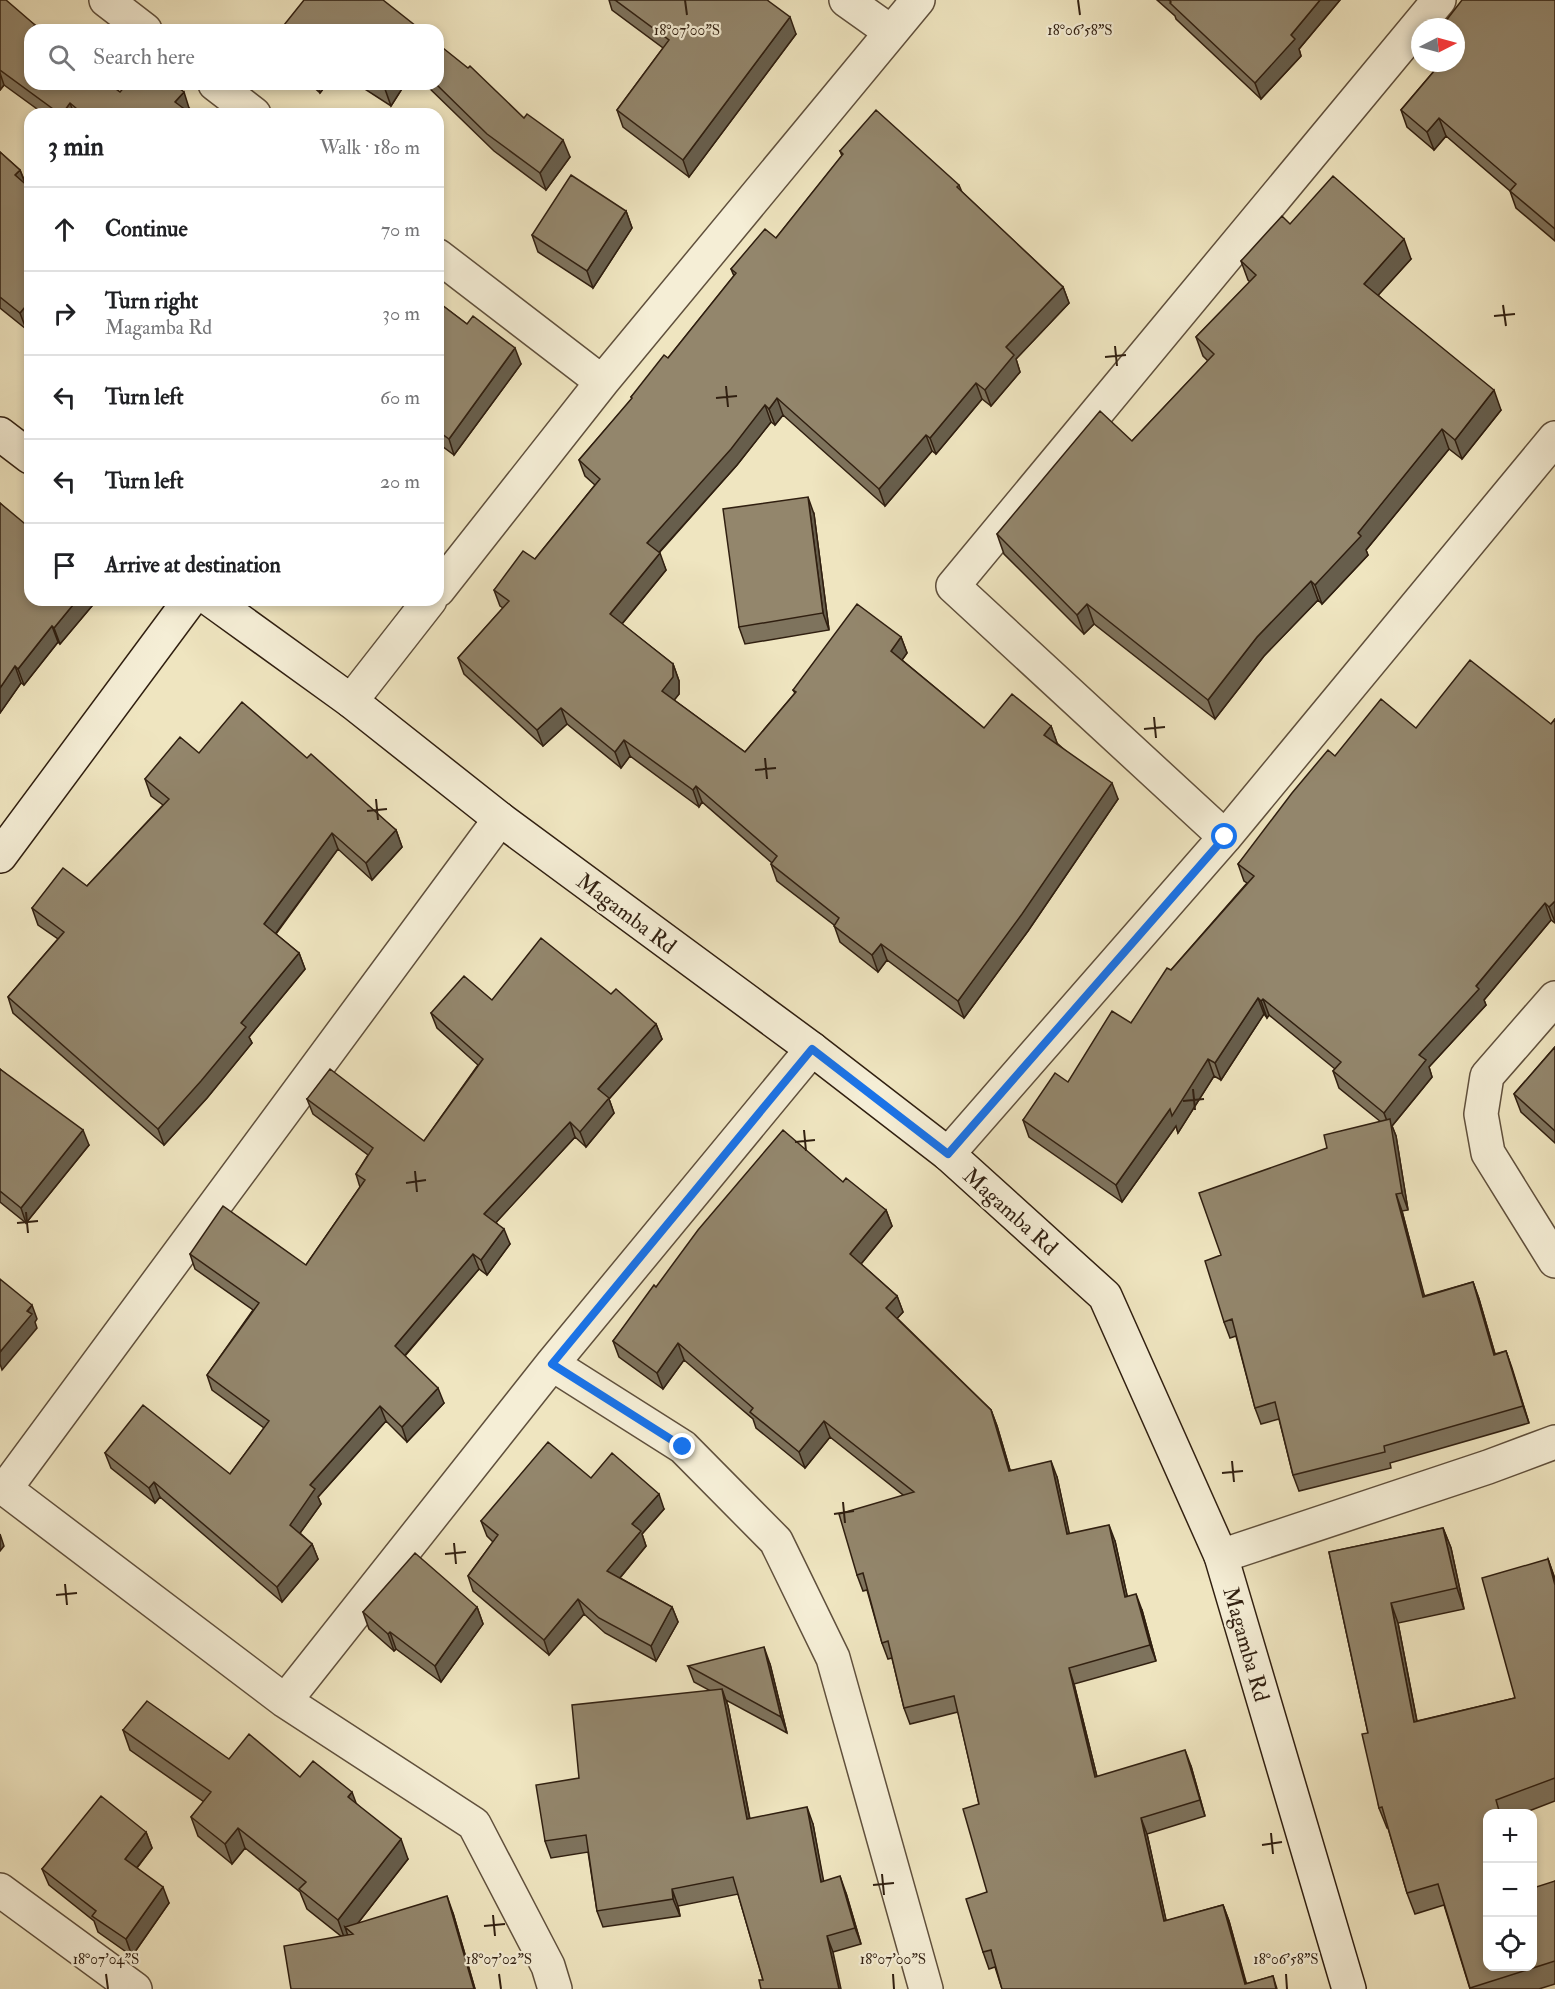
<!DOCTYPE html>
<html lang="en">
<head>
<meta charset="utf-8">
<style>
	:root { --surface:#fff; --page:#f2f2f2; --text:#202124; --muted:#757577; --line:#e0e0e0 }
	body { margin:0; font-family:"IM FELL Double Pica",serif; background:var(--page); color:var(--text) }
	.controls { position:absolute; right:18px; bottom:18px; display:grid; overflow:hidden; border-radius:12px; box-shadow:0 3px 9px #0003 }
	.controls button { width:54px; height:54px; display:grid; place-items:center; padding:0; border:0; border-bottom:2px solid var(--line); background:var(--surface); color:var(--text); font:30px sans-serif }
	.compass { position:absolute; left:1411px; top:18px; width:54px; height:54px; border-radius:50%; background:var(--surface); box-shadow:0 3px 9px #0003; rotate:84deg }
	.stop { position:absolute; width:18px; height:18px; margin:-14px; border:4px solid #1a73e8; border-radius:50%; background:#fff }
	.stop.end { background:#1a73e8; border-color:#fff; box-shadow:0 2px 6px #0008 }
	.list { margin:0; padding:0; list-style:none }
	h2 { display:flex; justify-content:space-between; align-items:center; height:78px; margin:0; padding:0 24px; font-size:26px }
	h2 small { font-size:20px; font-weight:400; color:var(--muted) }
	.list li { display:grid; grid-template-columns:39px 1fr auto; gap:18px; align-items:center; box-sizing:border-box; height:84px; padding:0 24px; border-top:2px solid var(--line) }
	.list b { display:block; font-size:22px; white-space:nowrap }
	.list p { margin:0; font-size:20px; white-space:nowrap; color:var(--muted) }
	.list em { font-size:20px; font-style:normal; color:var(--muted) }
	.icon { flex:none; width:33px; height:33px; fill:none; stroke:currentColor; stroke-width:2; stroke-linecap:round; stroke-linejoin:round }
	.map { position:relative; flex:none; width:1555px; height:1989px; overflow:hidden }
	.search { position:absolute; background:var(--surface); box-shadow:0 3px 9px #0003; left:24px; top:24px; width:420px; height:66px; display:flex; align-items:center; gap:15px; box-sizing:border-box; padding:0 21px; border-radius:18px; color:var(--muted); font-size:22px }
	.panel { position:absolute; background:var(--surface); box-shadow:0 3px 9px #0003; left:24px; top:108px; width:420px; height:498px; border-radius:18px }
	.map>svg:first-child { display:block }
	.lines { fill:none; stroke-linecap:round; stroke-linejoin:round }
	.street-casing { stroke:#60503c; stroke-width:36 }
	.secondary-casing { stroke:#301f10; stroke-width:36 }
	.street { stroke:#f5eed6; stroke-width:33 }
	.secondary { stroke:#f5eed6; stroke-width:33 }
	.wall { fill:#7e735d; stroke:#301f10; stroke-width:1.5 }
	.shaded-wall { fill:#675e4c; stroke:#301f10; stroke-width:1.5 }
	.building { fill:#93866c; stroke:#301f10; stroke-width:1.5 }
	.route { stroke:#1a73e8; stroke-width:8 }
	.ticks { fill:none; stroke:#301f10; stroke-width:2 }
	.labels { text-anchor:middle; stroke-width:4.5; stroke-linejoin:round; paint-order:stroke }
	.street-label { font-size:22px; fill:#301f10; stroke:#f5eed6 }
	.ticks-label { font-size:15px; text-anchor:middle; fill:#301f10; stroke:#f5eed6; stroke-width:4.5; stroke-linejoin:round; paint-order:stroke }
</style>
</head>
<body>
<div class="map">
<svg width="1555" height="1989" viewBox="0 0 1555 1989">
	<rect width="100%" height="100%" fill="#efe5c0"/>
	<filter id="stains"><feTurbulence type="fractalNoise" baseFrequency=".00333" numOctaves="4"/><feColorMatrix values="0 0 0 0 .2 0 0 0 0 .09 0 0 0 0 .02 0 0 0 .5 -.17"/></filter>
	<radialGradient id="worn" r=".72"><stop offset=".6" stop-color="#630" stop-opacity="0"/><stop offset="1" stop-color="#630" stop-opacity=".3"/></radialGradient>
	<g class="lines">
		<defs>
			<path id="street" d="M106,0l39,30
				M846,0l45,32
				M215,84l39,30
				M438,256l164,126
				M438,590l164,-208 316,-382
				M351,701l79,-101
				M1225,837l-272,-251 486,-586
				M1555,998l-68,78 -6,38 7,39 67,108
				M948,1154l277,-317 330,-399
				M552,1364l131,83 93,94 57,117 93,331
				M0,1485l285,216 189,123 74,142 7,23
				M5,1489l495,-670
				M1221,1556l267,-89 67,-25
				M285,1701l267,-337 260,-315
				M0,1890l135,99"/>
			<path id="secondary" d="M0,434l30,23
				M211,600l140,101 149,118 312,230 136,105 157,142 116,260 128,433
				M0,856l190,-256"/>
		</defs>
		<use href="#street" class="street-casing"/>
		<use href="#secondary" class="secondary-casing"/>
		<use href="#street" class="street"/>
		<use href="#secondary" class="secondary"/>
	</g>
	<path class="wall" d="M0,0l35,25 2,5 83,62 69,16 -2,3 4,3h-147l-40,-29 -4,5z
		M609,0h158l29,34 -107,143 -66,-50 -6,-17 46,-62 -51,-38z
		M1157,0h183l-41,49 2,7 -40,43 -85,-80 -1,-3z
		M1555,0v241l-39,-33 -6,-17 -64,-55 -12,14 -27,-23 -6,-17 56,-66 -1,-1v-16h-9l-2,-5z
		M310,84h17l-7,9z
		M357,84h48l-14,22z
		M425,84h13l86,34 46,39 -24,33 -52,-39z
		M840,151l119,34 3,7 101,95 6,16 -53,56 4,13 -29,34 -9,-7 -46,55 -4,-3 -47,55 -102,-91 -8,10 -4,-3 -34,43 -78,88 7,17 -44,54 51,40 6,17v13l-5,6 71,52 50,-59 -2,-3 108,-53 6,16 -5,7 82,68 67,-2 6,17 61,56 -90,132 -64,87 -77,-58 -9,12 -38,-30 -6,-17 -57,-44 -6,-17 1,-1 -70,-61 -3,5 -69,-51 -9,12 -54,-44 -24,22 -79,-72 -6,-16 45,-50 -3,-2 -6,-16 41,-31 60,-74 -10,-9 -6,-16 53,-61 -1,-2 37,-39 66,-82 -3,-7 45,-31 66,-82z
		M0,152l20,18 6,14 4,4v136l-4,5 -26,-21z
		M626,211l6,17 -39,60 -55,-36 -6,-17z
		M1290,224l121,35 -33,36 123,115 -39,49 -13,-10 -83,101 2,5 -46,49 -4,-4 -54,56 -49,63 -121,-95 -10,10 -80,-80 -7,-20 135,-93 76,-80 -5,-5 -7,-19 54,-55 -2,-2 -7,-19z
		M438,302l29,22 54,40 -67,91 -16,-12z
		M0,503l97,97 -37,44 -2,-2 -34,43 -3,-2 -21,30z
		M814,514l15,116 -84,14 -6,-17z
		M1555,719v204l-4,-3 -67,80 2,5 -57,62 3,10 -40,49 4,10 12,74 -6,1 22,85 49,-14 6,17 16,55 11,-3 23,72 -139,40 1,5 -92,23 -6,-16 -14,-56 -18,5 -6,-16 -19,-72 -6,2 -6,-16 -3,-67 106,-107 54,-26 -42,-34 -6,-17 2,-2 -66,-54 -2,3 -3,-4 -43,66 -7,-4 -36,57 -2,-7 -54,76 -93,-65 -6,-17 45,-38 63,-59 40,-53 76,-87 -3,-2 -6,-17 97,-108 81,-28 135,-4z
		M199,753l108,5 89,72 6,17 -30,33 -34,-31 -62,85 23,19 6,16 -56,68 3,6 -45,55 -43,47 -151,-132 -5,-16 50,-58 -20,-14 -6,-17 55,-22 76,-81 -12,-9 -6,-17z
		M611,994l45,30 6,15 -53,60 5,14 -28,34 -11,-10 -79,85 14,22 -23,31 -8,-6 -74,87 39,47 -37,39 -21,-21 -68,76 3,7 -21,29 12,11 6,15 -36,43 -122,-105 -5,6 -44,-35 -6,-15 125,21 34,-46 -52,-38 -5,-15 46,-65 -58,-41 -5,-15 116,11 54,-78 -4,-13 12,-19 -55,-41 -6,-15 117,42 54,-76 -41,-37 -6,-15 61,-13z
		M1555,1047v96l-34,-31 -7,-18z
		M0,1069l89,76 -63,78 -26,-21z
		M843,1182l43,28 6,16 -31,38 36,32 6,16 -6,6 94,92 6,16 13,44 47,7 12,57 46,7 12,55 15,14 14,51 -82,23 23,93 94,-11 14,50 -58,18 19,87 57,-16 6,16 17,63 27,-8 4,13h-275l-7,-22 -6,2 -6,-17 4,-60 -8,-88 -21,-92 -48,12 -6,-16 -12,-50 -4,1 -6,-16 -15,-53 -4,1 -6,-16 46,-80 -73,-58 -25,31 -49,-40 -3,-9 -69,-59 -21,29 -44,-32 -6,-16 43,-54z
		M591,1478l73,31 -22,25 4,12 -26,32 52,29 6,15 -22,39 -51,-28 -21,-19 -35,41 -76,-64 -5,-15 25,-34 -6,-6 -6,-15z
		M1443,1528l8,20 13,61 -66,14 19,98 98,-23 33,-139 7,20v222l-34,13h-33v152l67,-85v103l-16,5h-69l-26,-84 -29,9 -8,-21 -19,-65h-1l-8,-20 -11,-75 -39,-181z
		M477,1607l6,17 -42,58 -45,-33 -2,2 -25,-22 -6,-17z
		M770,1664l17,69 -61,-33 2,6 22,113 63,5 10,57 23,12 15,51 -28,8 -70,28 -25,-86 -60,12 2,10 -77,11 -6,-16 -9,-59 -37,6 -6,-17 34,-63 130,-88 -15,-8 -6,-16z
		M123,1730l106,29 71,18 57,27 51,55 -50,64 95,-10 22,76 -134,-53 -34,-27 -7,-17 -55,-44 -13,16 -34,-28 -7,-19 13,-15 -74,-52z
		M146,1832l6,16 -15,20 32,35 -37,53 -34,-24 -4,-11 -45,-36 -7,-16z"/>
	<path class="shaded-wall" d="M1320,0h20l-41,49 2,7 -40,43 -6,-16 36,-48z
		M790,17l6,17 -107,143 -6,-17z
		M0,73l4,12 -4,5z
		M317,84h10l-7,9z
		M388,84h17l-14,22 -6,-17z
		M184,92l5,16 -4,6 -10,-12z
		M70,103l4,11h-12z
		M1439,118l7,18 -12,14 -7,-18z
		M563,140l7,17 -24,33 -6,-17z
		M20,170l6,16 -11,-11z
		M626,211l6,17 -39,60 -6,-17z
		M1404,239l7,20 -40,44 -7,-19z
		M1063,287l6,16 -53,56 4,13 -29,34 -6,-16 21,-43z
		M30,301v23l-4,5 -6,-16z
		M515,348l6,16 -67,91 -5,-16z
		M976,383l6,16 -46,55 -6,-16z
		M1494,390l7,20 -39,49 -7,-19z
		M777,398l6,17 -8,10 -6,-16z
		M765,405l6,17 -34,43 -84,94 -6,-16z
		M1442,429l7,20 -83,101 2,5 -46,49 -7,-19z
		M926,435l6,16 -47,55 -6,-17z
		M808,497l6,17 15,116 -6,-17z
		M660,553l6,17 -50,61 -6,-17z
		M1311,581l7,19 -54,56 -49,63 -7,-19 49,-63z
		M77,600h20l-37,44 -6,-16z
		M1087,604l7,20 -10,10 -7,-19z
		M52,626l6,16 -34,43 -6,-16z
		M901,637l6,16 -10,14 -6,-16z
		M673,664l6,17v13l-11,14 -6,-17z
		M15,666l6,17 -21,30v-25z
		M561,708l6,16 -24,22 -6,-16z
		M1051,726l6,17 -7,8 -6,-16z
		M624,740l6,16 -9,12 -6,-16z
		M1112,783l6,16 -90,132 -64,87 -6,-17z
		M696,786l6,16 -3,5 -6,-17z
		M396,830l6,17 -30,33 -6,-17z
		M332,833l6,16 -68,92 -6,-17z
		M1555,901v21l-6,-15z
		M1545,903l6,17 -67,80 2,5 -57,62 3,10 -40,49 4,10 12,74 -6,-17 -12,-64 -6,-16 35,-58z
		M881,944l6,16 -9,12 -6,-17z
		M299,953l6,16 -56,68 3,6 -45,55 -43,47 -6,-16 83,-106z
		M1258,998l6,16 -43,66 -6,-17z
		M1263,999l6,16 -2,3 -6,-17z
		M656,1024l6,15 -53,60 5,14 -28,34 -6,-15 18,-43z
		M1208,1059l6,17 -36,57 -2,-7 -54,76 -6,-17 54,-76z
		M570,1122l5,15 -85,92 -6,-15z
		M83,1130l6,15 -63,78 -5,-15z
		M1396,1194l6,17 27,102 -6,-16z
		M886,1210l6,16 -36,44 -6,-16z
		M504,1229l6,15 -23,31 -6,-15z
		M473,1254l6,15 -79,92 -5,-15z
		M1473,1282l6,17 21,72 -6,-16z
		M897,1296l6,16 -11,12 -6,-16z
		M32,1305l5,14 -2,3 2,6 -35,42 -2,-6v-12z
		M678,1343l6,17 -21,29 -6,-16z
		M1506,1351l6,17 17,55 -6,-17z
		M438,1388l6,15 -37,39 -5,-15z
		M380,1406l6,15 -68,76 3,7 -26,36 -5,-15 20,-40z
		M991,1410l6,16 18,61 -6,-16z
		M824,1421l6,16 -25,31 -6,-16z
		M1051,1461l6,16 16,73 -6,-16z
		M154,1482l6,15 -5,6 -6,-15z
		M659,1494l5,15 -22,25 4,12 -33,40 -6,-15 25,-47z
		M1109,1525l6,16 16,72 -6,-16z
		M1443,1528l8,20 13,61 -7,-21z
		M0,1534l4,12 -4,5z
		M312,1544l6,15 -36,43 -5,-15z
		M1548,1559l7,20v6z
		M1136,1594l6,16 14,51 -6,-16z
		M578,1599l6,15 -35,41 -5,-15z
		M1391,1603l7,20 23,120 -7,-21z
		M477,1607l6,17 -42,58 -6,-16z
		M672,1607l6,15 -22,39 -5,-15z
		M390,1632l6,17 -2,2 -6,-17z
		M764,1647l6,17 17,69 -6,-16z
		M1069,1668l5,16 27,109 -6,-16z
		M722,1689l6,17 25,130 -6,-17z
		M1185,1750l6,16 14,50 -5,-16z
		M352,1792l7,19 -11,-14z
		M807,1807l6,17 14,75 -6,-17z
		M1141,1818l6,16 23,104 -6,-17z
		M238,1828l7,20 -13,16 -7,-20z
		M146,1832l6,16 -21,27 -6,-16z
		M401,1839l7,20 -57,73 -6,-5 3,9 -3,4 -7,-20z
		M840,1876l6,17 15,51 -6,-16z
		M163,1887l6,16 -37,53 -6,-17z
		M672,1889l6,17 2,10 -7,-17z
		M447,1896l6,17 22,76h-1z
		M1223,1905l6,16 19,68h-1z
		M827,1936l6,16 8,37h-2z"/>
	<path class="building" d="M0,0h6l29,25 -2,2 3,3h-6v54h79l11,8 7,-8h47l10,8 -9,10 16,12h-108l-13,-11 -8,11h-2l-60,-44z
		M304,0h79l38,30h-141z
		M615,0h152l23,17 -107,143 -66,-50 52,-70z
		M1169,0h151l-29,35 4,4 -40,44 -85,-80 1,-1z
		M1462,0h93v229l-45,-38 6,-7 -77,-66 -12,14 -26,-22 40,-47h15v-17l7,-9 -7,-6v-4h-5l-6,-5z
		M438,44l30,24 2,-2 54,52 3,-4 36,26 -23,33 -53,-39 -51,-50h2z
		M377,84h11l-3,5z
		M876,110l83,75 -2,2 106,100 -57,60 8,8 -29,35 -9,-7 -46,55 -4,-3 -47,54 -102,-91 -8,11 -4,-4 -34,44 -84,94 13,10 -50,61 63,50v13l-11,14 83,61 51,-60 -3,-2 64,-86 44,33 -10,14 93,77 28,-34 39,32 -7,9 68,48 -90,131 -64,87 -77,-57 -9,11 -38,-29 5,-8 -68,-54 6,-8 -81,-70 -3,4 -69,-50 -9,12 -54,-44 -24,22 -79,-72 51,-57 -15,-11 29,-39 12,8 65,-80 -21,-19 53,-62 -1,-1 33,-42 4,3 68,-85 -5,-4 34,-40 11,9 67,-84 -3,-3z
		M0,152l20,18 -5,5 15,13v113l-10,12 -20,-16z
		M571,175l55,36 -39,60 -55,-36z
		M1333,176l71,63 -40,45 130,106 -39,50 -13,-11 -84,104 3,3 -46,49 -4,-4 -54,56 -49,63 -121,-96 -10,11 -80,-81 103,-123 32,30 82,-87 -18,-17 60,-62 -15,-14 41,-45 8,8z
		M438,302l29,22 6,-8 42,32 -66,91 -11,-8z
		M808,497l15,116 -84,14 -16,-118z
		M0,503l30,25v72h47l-23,28 -2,-2 -34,43 -3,-3 -15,22z
		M1470,660l81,64 4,-5v182l-6,6 -4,-4 -69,83 3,3 -60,66 7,5 -42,53 -51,-42 8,-9 -78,-63 -2,2 -3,-3 -43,65 -7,-4 -36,57 -2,-7 -54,76 -93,-65 32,-47 13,9 44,-71 19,12 36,-55 4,2 83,-94 -16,-12 54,-71 36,-43 7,6 46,-57 35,29z
		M242,702l65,56 4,-4 85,76 -30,33 -34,-30 -68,91 35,29 -58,70 5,4 -45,54 -43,48 -150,-132 56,-65 -32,-24 31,-40 24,18 82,-87 -24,-20 35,-42 19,16z
		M541,938l70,56 5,-5 40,35 -58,65 11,9 -29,34 -10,-10 -86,92 20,15 -23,31 -8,-6 -78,92 43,42 -36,39 -22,-21 -70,79 5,4 -25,36 22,19 -35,43 -123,-105 -5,6 -44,-35 38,-48 87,69 39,-53 -62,-46 52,-72 -69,-49 33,-48 83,59 59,-85 -9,-6 17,-26 -66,-49 23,-30 94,72 59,-82 -52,-46 33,-37 28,24z
		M1555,1047v84l-41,-37z
		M0,1069l83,61 -62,78 -21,-17z
		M1390,1119l12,74 -6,1 27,103 50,-15 21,73 12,-4 17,55 -139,40 1,6 -92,23 -18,-73 -20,6 -23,-89 -8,3 -19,-61 16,-6 -22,-62 128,-45 -3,-13z
		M783,1130l60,52 3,-4 40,32 -36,44 47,42 -11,12 105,102 18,61 42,-10 16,73 42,-9 16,72 11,-3 14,51 -81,23 26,109 90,-27 15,50 -59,18 23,103 59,-16 22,79 28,-8 3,13h-274l-11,-39 -8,2 -17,-53 21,-7 -24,-83 16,-5 -25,-108 -50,12 -16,-67 -6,2 -19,-70 -6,2 -18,-61 75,-22 -90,-71 -25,31 -49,-40 3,-4 -75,-65 -21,30 -44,-32 41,-56 2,2 42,-57z
		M0,1279l32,26 -5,6 5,3 -32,38z
		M548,1442l43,36 21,-25 47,41 -27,30 9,7 -34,40 65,36 -21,39 -52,-28 -21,-19 -34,41 -76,-64 30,-41 -17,-14z
		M1443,1528l14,60 -66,15 23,119 101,-24 -33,-120 66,-19 7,26v193l-59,22 4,14h-12v152h45v-78l22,-7v80l-85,27 -32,-104 -31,9 -25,-86 -3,1 -17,-74 6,-1 -39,-181z
		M415,1553l62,54 -42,59 -45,-34 -2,2 -25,-22z
		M764,1647l17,70 -93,-51z
		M722,1689l25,130 60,-12 14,75 19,-6 15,52 -28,8 12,53h-78l-2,-9h4l-30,-103 -61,12 1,10 -76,12 -11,-76 -41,6 -9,-56 43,-7 -7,-73z
		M147,1701l82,58 20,-25 51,43 13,-16 39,31 -4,5 53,42 -63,81 -39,-31 7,-7 -68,-54 -13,16 -34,-27 20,-25 -88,-62z
		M101,1796l45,36 -21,27 38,28 -37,52 -34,-23 4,-5 -54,-42z
		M447,1896l27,93h-183l-7,-43 69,-12 -8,-7z"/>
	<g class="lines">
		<path class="route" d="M683,1447l-131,-83 260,-315 136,105 277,-317"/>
	</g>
	<path class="ticks" d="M685,0l2,15M1078,0l2,15M1503,305l3,21M1494,316l21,-2M1115,346l2,20M1105,357l21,-2M726,386l2,21M716,398l21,-2M1154,717l2,21M1144,729l21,-2M765,758l2,21M755,770l21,-2M376,799l2,21M367,811l20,-2M1193,1089l2,21M1183,1101l21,-2M804,1130l2,21M795,1142l20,-2M415,1171l2,21M406,1183l20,-3M26,1212l2,21M17,1223l21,-2M1232,1461l2,21M1222,1473l21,-2M843,1502l2,21M834,1514l20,-3M454,1543l2,21M445,1554l21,-2M65,1584l2,21M56,1595l21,-2M1271,1833l2,21M1262,1845l20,-3M882,1874l2,21M873,1885l21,-2M493,1915l2,21M484,1926l21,-2M106,1974l2,15M499,1974l2,15M893,1974l1,15M1286,1974l1,15"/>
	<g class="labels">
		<g class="street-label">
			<text transform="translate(627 913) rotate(37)" y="8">Magamba Rd</text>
			<text transform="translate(1011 1211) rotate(42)" y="8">Magamba Rd</text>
			<text transform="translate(1247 1644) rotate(74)" y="8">Magamba Rd</text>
		</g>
	</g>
	<g class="ticks-label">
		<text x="687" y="35">18°07'00"S</text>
		<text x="1080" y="35">18°06'58"S</text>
		<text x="106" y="1964">18°07'04"S</text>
		<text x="499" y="1964">18°07'02"S</text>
		<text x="893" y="1964">18°07'00"S</text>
		<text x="1286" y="1964">18°06'58"S</text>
	</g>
	<rect width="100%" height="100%" filter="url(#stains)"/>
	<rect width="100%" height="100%" fill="url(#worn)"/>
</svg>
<div class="controls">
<button>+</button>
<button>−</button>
<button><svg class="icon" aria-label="locate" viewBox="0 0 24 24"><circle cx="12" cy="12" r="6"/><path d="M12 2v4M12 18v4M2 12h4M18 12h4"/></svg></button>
</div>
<svg class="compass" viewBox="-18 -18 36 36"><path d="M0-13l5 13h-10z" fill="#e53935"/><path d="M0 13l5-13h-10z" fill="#757577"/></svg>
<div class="stop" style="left:1225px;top:837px"></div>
<div class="stop end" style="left:683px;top:1447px"></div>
<div class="search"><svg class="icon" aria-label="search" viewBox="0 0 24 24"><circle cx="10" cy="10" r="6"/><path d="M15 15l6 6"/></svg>Search here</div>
<section class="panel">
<h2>3 min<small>Walk · 180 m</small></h2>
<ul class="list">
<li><svg class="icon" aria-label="ahead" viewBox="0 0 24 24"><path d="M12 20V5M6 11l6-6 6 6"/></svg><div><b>Continue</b></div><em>70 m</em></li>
<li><svg class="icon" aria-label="right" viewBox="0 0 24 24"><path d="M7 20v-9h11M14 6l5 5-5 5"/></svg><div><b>Turn right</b><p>Magamba Rd</p></div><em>30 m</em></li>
<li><svg class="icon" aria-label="left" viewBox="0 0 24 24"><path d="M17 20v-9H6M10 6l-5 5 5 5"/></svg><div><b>Turn left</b></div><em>60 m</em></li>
<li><svg class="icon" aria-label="left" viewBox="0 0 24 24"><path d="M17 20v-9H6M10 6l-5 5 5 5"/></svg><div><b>Turn left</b></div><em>20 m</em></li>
<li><svg class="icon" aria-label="arrive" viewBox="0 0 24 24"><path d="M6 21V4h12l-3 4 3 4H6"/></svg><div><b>Arrive at destination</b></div></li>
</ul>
</section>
</div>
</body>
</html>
